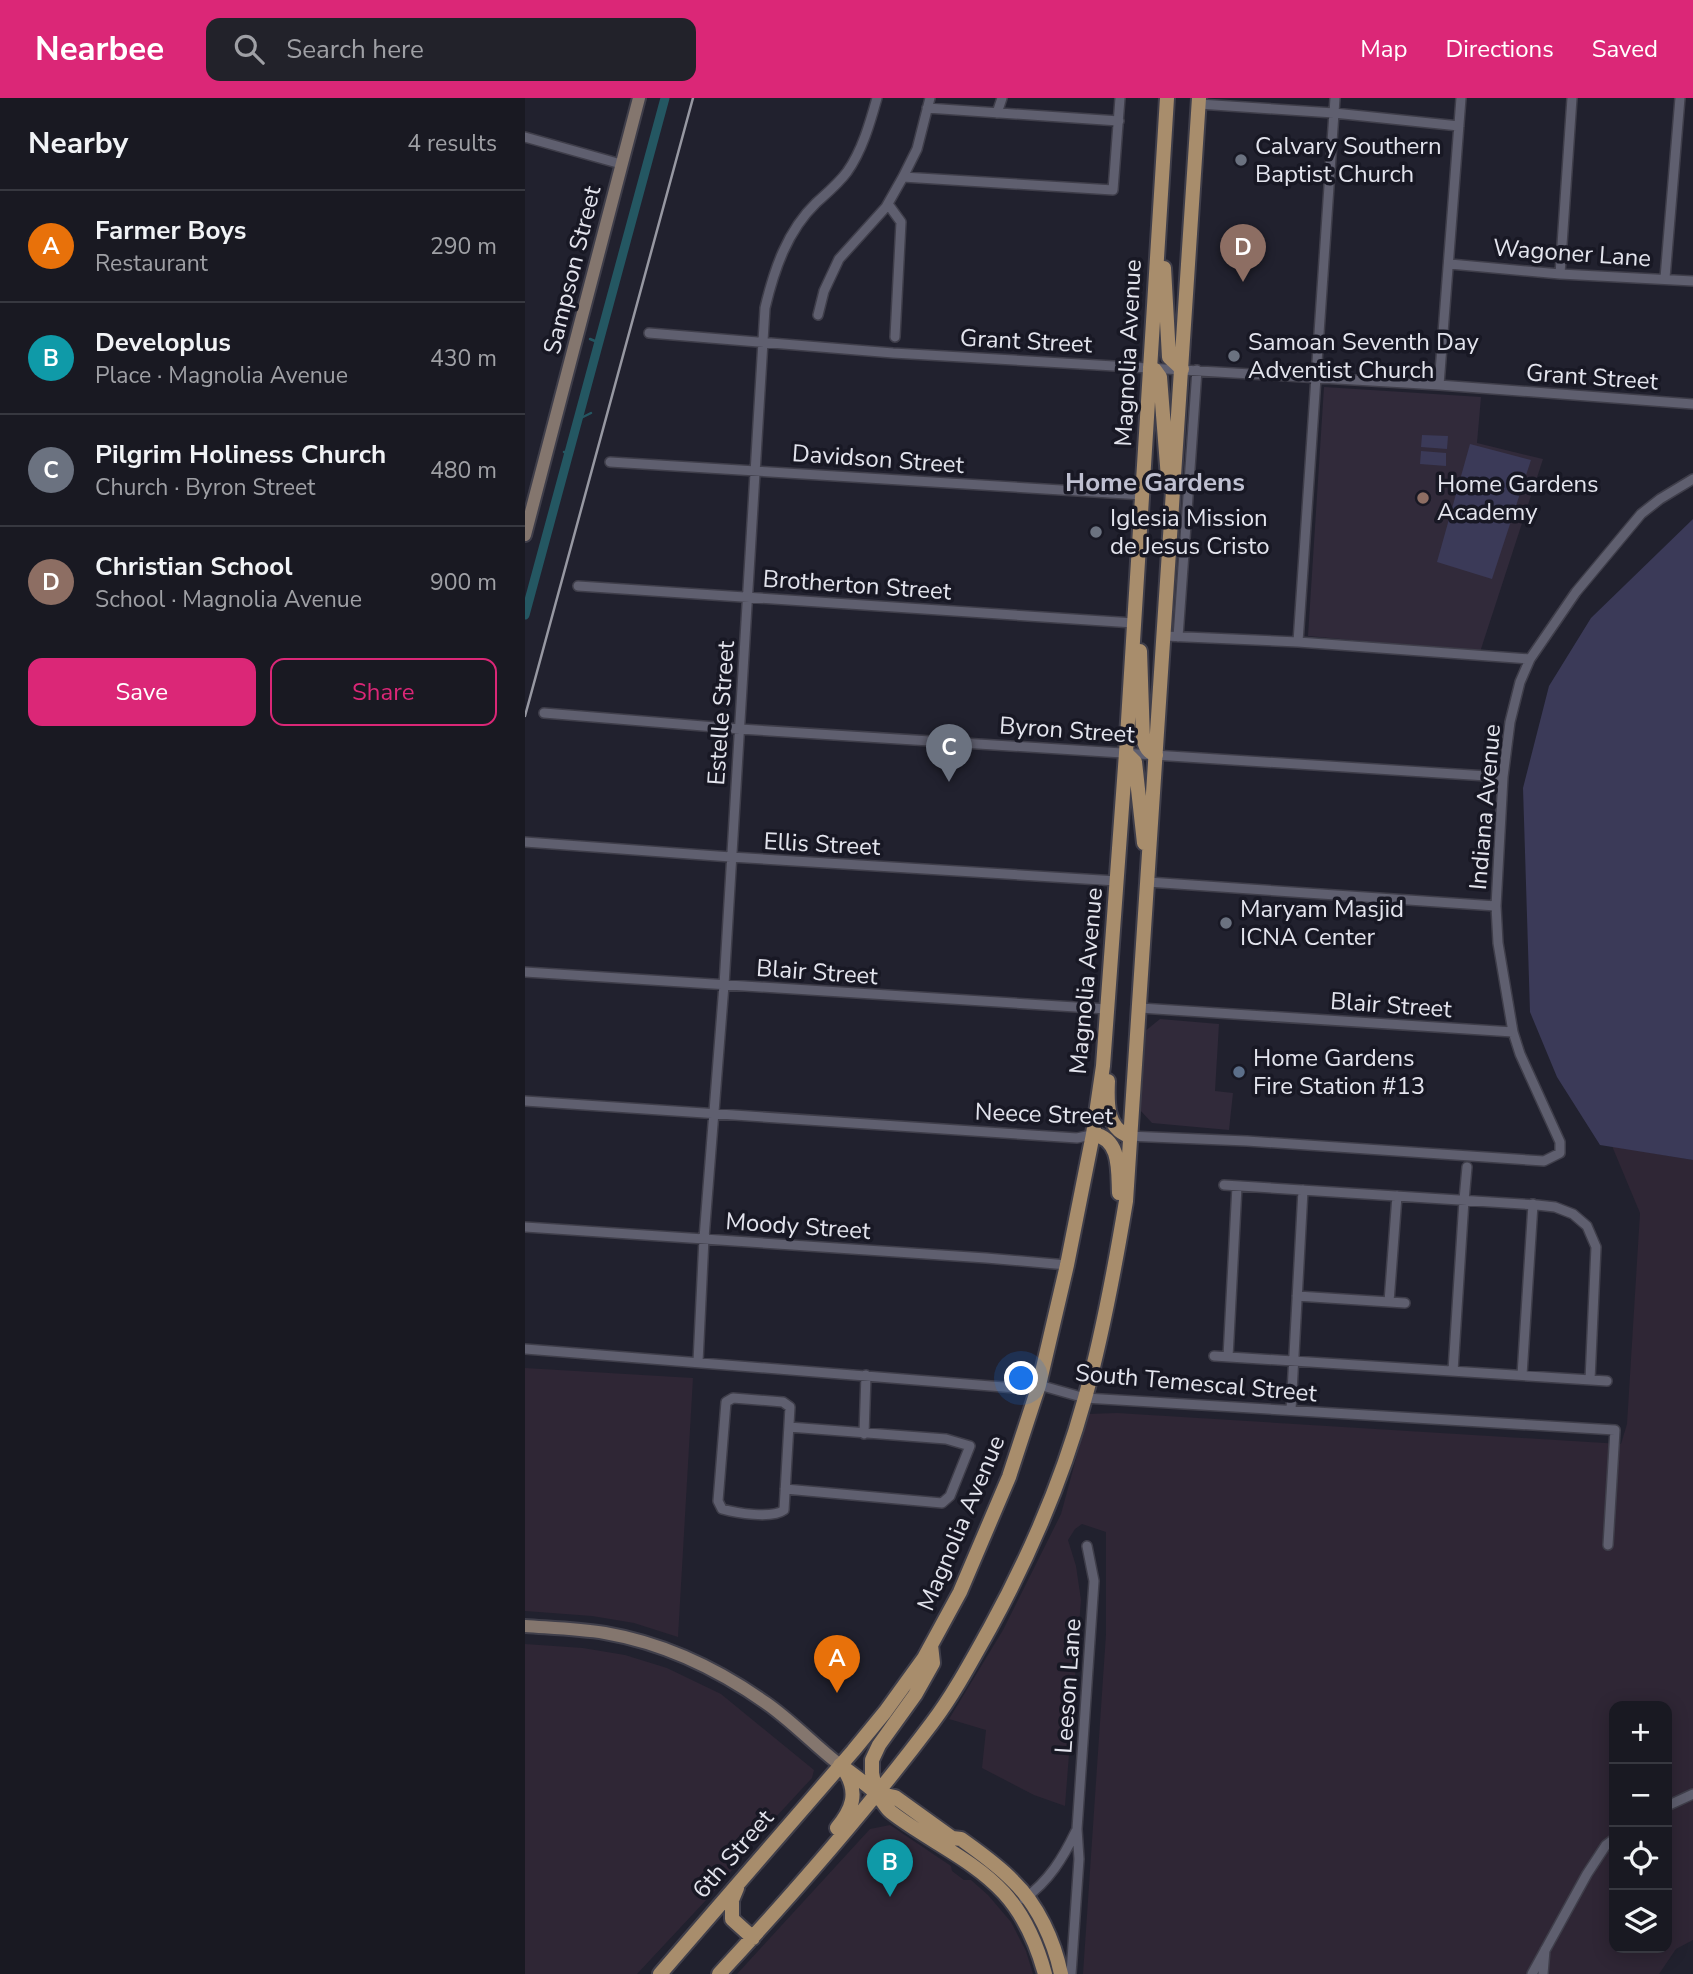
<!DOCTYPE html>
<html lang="en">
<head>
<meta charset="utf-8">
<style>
	:root { --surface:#191922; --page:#22222a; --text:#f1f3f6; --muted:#9fa0a5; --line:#373840; --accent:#db2777 }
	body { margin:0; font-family:"Nunito Sans",sans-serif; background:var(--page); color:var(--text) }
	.controls { position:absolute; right:21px; bottom:21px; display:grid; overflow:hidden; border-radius:14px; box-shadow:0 4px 18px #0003 }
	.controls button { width:63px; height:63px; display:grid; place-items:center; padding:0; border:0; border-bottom:2px solid var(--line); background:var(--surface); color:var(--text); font:35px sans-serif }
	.you { position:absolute; left:497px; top:1281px; width:24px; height:24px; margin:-18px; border:5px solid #fff; border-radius:50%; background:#1a73e8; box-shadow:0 0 0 10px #1a73e833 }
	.badge { display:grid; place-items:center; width:46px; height:46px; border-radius:50%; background:var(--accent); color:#fff; font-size:23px; font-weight:700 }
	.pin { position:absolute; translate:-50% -58px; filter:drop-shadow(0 2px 4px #0008) }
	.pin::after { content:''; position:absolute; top:37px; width:24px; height:21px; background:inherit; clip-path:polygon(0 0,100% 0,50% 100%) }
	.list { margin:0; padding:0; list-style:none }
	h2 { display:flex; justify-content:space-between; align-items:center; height:91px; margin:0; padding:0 28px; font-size:30px }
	h2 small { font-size:23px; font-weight:400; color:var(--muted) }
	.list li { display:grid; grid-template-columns:46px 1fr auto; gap:21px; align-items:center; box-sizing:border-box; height:112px; padding:0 28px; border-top:2px solid var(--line) }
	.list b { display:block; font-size:26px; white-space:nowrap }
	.list p { margin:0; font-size:23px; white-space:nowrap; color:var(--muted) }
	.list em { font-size:23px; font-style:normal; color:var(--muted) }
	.actions { display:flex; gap:14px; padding:21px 28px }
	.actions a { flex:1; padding:16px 0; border:2px solid var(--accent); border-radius:14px; text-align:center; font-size:24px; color:var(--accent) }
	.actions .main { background:var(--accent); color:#fff }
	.icon { flex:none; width:38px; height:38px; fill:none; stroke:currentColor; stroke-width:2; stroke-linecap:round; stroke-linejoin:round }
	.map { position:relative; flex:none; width:1168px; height:1876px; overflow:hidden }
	header { display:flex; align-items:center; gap:42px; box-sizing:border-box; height:98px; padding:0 35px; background:var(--accent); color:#fff }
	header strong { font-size:33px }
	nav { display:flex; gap:38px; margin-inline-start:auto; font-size:24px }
	.search { width:490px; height:63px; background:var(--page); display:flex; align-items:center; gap:18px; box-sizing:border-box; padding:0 24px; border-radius:14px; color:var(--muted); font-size:26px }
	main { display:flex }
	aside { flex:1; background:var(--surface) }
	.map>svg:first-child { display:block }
	.industrial { fill:#2f2635; fill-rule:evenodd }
	.education { fill:#312a3a }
	.green { fill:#3b3a58 }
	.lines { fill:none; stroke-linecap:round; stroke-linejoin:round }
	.stream { stroke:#245762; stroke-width:2.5 }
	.canal { stroke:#245762; stroke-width:9 }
	.street-casing { stroke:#3f3e4a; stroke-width:12 }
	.secondary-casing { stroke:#3f3e4a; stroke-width:16 }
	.primary-casing { stroke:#3f3e4a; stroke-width:18 }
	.street { stroke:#5f5f6f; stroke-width:9 }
	.secondary { stroke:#84766e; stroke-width:12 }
	.primary { stroke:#a88d6c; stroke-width:14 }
	.rail { stroke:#9798a2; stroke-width:2.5 }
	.worship-dot { fill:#6b7280; stroke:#181824; stroke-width:2.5 }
	.education-dot { fill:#8d6e63; stroke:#181824; stroke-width:2.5 }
	.service-dot { fill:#5c6f8a; stroke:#181824; stroke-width:2.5 }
	.labels { text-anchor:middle; stroke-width:7; stroke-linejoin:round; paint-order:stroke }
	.poi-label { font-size:24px; fill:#e3e4ed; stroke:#181824; text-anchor:start }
	.street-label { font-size:24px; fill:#e3e4ed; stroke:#181824 }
	.neighbourhood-label { font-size:26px; font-weight:bold; fill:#bfc0d1; stroke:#181824 }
</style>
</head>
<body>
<header>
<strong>Nearbee</strong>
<div class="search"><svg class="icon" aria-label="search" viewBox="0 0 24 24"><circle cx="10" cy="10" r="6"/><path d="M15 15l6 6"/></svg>Search here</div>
<nav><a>Map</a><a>Directions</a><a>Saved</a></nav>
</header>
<main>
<aside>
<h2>Nearby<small>4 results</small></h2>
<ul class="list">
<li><span class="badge" style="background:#e8710a">A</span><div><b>Farmer Boys</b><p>Restaurant</p></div><em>290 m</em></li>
<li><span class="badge" style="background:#0f9aa8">B</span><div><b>Developlus</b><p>Place · Magnolia Avenue</p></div><em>430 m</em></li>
<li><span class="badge" style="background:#6b7280">C</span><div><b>Pilgrim Holiness Church</b><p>Church · Byron Street</p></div><em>480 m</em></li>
<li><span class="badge" style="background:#8d6e63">D</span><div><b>Christian School</b><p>School · Magnolia Avenue</p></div><em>900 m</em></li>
</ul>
<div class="actions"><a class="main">Save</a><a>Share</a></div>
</aside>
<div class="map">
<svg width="1168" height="1876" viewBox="0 0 1168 1876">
	<rect width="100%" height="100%" fill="#21212e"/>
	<path class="industrial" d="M1087,1048l81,14v780l-17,9 -17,25h-576l23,-340v-102l-24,-8 -7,5 -7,11 8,26 5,34 -16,206 -31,-11 -52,-27 4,-38 -37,-11 54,-89 58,-116 27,-100 29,-1 504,31 6,-20 13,-211zM1089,1608h53v242h-53z
		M0,1270l168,10 -15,259 -44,-14 -42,-7 -67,-5z
		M0,1546l58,4 42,7 42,13 54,26 93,76 -2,8 -50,54 -41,52 -84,90h-112z
		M365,1727l61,41 1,5 12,9h7l17,15 23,27 15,29 7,23h-296l133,-145z"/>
	<path class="education" d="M799,289l157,10 -4,46 66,16 -63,193 -172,-16z
		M635,921l59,5 -4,67 18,2 -4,37 -77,-7 -12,-13 4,-78z"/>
	<path class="green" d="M897,337l26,1 -1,13 -26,-2z
		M945,346l61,16 -39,119 -55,-17z
		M896,353l25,2v13l-26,-2z
		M1168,421v641l-93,-15 -43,-68 -27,-65 -7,-224 26,-102 42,-68z"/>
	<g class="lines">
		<path class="stream" d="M65,241l10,4
			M54,321l12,-6
			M39,354l6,2"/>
		<path class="canal" d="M0,517l140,-517"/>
		<defs>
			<path id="street" d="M674,6l135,9 125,13
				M402,10l192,13
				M472,15l5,-15
				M0,39l96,27
				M378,79l210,13 7,-92
				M363,106l13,18 -6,115
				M925,166l110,10 133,7
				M1035,176l12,-176
				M1140,180l15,-180
				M293,217l6,-24 15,-32 47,-52 17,-30 14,-28 13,-51
				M124,235l244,20 546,32 254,19
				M914,287l22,-287
				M85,364l533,33
				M53,488l556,37
				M639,538l134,6 232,17
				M653,539l19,-267
				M773,544l37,-544
				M19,615l196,16 763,48
				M0,744l206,15 386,24
				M623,784l348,24
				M0,874l582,37
				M615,910l373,24
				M0,1003l552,37 19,-4
				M602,1038l120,5 297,20 16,-8v-11l-40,-88 -7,-22 -15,-89 -2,-37 7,-129 7,-55 10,-40 10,-23 46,-67 65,-78 19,-15 33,-20
				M699,1087l313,20 18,2 18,7 14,12 9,21 -6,133
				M0,1129l461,31 81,7
				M772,1198l108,7
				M864,1204l8,-106
				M0,1251l491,39h8l15,-3 46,13 530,32 -7,115
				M689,1258l393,25
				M703,1259l9,-171
				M173,1264l6,-124 20,-253 41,-677c9,-38 22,-77 51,-105 11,-10 22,-19 31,-31 15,-21 23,-49 30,-74
				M928,1273l11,-171 3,-33
				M997,1277l11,-171
				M208,1300l50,4 7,5 -6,103c-12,9 -48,3 -62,-1l-4,-8 8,-99z
				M766,1312l12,-220
				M339,1336l2,-59
				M260,1391l157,14 8,-7 20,-50 -24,-7 -157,-12
				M1142,1708l26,-12
				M499,1801c25,-18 39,-41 52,-68
				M546,1876l8,-115 -2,-30 17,-248 -7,-35
				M1007,1876l55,-100 19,-29 8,-6
				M1018,1876l2,-24"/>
			<path id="secondary" d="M0,437l114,-437
				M0,1528c27,2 54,3 80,7 58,10 113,36 161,70 26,18 48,42 74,62"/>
			<path id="primary" d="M639,170l5,89 13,12
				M625,269l5,3 5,7 8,101
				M615,553l3,88c3,9 5,13 13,16
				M601,655l9,9 9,81
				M583,983c-1,21 -2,47 21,55
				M568,1036c28,5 25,36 26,59
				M315,1667c11,8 23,17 34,26 7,6 10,15 17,21 36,28 82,47 113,81 21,23 33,52 41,81
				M351,1695l19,4 57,41 9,1c18,13 37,26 52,42 25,24 41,60 48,93
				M351,1695l-4,-20v-13l7,-15 36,-50 18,-32 -2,-18
				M312,1730c15,-18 22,-35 8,-57
				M212,1790l-5,12v19l21,19
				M135,1876l193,-223 32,-39 39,-54 36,-66 49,-115 30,-92 28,-120 26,-131 10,-68 23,-313 41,-655
				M194,1876c74,-80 147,-163 213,-251 22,-29 40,-63 58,-95 40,-73 73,-150 95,-230 18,-65 30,-131 41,-197l73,-1103"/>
		</defs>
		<use href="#street" class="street-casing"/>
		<use href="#secondary" class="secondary-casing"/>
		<use href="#primary" class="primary-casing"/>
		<use href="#street" class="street"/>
		<use href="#secondary" class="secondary"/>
		<use href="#primary" class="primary"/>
		<path class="rail" d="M0,618l168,-618"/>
	</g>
	<g class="worship-dot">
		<circle cx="716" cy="62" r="7"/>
		<circle cx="709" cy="258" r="7"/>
		<circle cx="571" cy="434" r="7"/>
		<circle cx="701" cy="825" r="7"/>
	</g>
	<circle class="education-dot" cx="898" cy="400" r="7"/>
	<circle class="service-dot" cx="714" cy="974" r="7"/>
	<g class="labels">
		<g class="poi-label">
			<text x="730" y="56">Calvary Southern<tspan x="730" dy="28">Baptist Church</tspan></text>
			<text x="723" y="252">Samoan Seventh Day<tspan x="723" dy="28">Adventist Church</tspan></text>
			<text x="912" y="394">Home Gardens<tspan x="912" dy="28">Academy</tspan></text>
			<text x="585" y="428">Iglesia Mission<tspan x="585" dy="28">de Jesus Cristo</tspan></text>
			<text x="715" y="819">Maryam Masjid<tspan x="715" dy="28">ICNA Center</tspan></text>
			<text x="728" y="968">Home Gardens<tspan x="728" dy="28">Fire Station #13</tspan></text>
		</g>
		<g class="street-label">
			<text transform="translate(1047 155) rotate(4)" y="8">Wagoner Lane</text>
			<text transform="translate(47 172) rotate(-76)" y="8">Sampson Street</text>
			<text transform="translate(501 243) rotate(3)" y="8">Grant Street</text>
			<text transform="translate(603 255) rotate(-87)" y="8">Magnolia Avenue</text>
			<text transform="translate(1067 279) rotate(4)" y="8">Grant Street</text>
			<text transform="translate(353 361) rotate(4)" y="8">Davidson Street</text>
			<text transform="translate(332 487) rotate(4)" y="8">Brotherton Street</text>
			<text transform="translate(196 615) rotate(-86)" y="8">Estelle Street</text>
			<text transform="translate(542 632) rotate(4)" y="8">Byron Street</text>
			<text transform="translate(960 709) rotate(-85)" y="8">Indiana Avenue</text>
			<text transform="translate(297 746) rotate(3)" y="8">Ellis Street</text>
			<text transform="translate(292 874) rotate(4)" y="8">Blair Street</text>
			<text transform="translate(561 883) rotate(-85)" y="8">Magnolia Avenue</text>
			<text transform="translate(866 907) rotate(4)" y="8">Blair Street</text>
			<text transform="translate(519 1016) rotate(2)" y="8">Neece Street</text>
			<text transform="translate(273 1128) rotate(4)" y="8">Moody Street</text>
			<text transform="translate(671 1285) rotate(5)" y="8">South Temescal Street</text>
			<text transform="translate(436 1425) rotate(-67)" y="8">Magnolia Avenue</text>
			<text transform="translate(543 1588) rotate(-86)" y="8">Leeson Lane</text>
			<text transform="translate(208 1756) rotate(-49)" y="8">6th Street</text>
		</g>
		<g class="neighbourhood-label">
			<text x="630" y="393">Home Gardens</text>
		</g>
	</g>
</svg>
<div class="controls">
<button>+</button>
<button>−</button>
<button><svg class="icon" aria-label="locate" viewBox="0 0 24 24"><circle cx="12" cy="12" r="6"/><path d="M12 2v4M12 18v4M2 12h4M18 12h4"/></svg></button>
<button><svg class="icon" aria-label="layers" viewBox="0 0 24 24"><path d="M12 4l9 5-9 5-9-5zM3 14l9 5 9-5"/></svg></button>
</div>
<div class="you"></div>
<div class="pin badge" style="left:312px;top:1595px;background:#e8710a">A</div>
<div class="pin badge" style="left:365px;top:1799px;background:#0f9aa8">B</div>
<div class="pin badge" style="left:424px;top:684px;background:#6b7280">C</div>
<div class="pin badge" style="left:718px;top:184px;background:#8d6e63">D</div>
</div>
</main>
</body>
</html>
